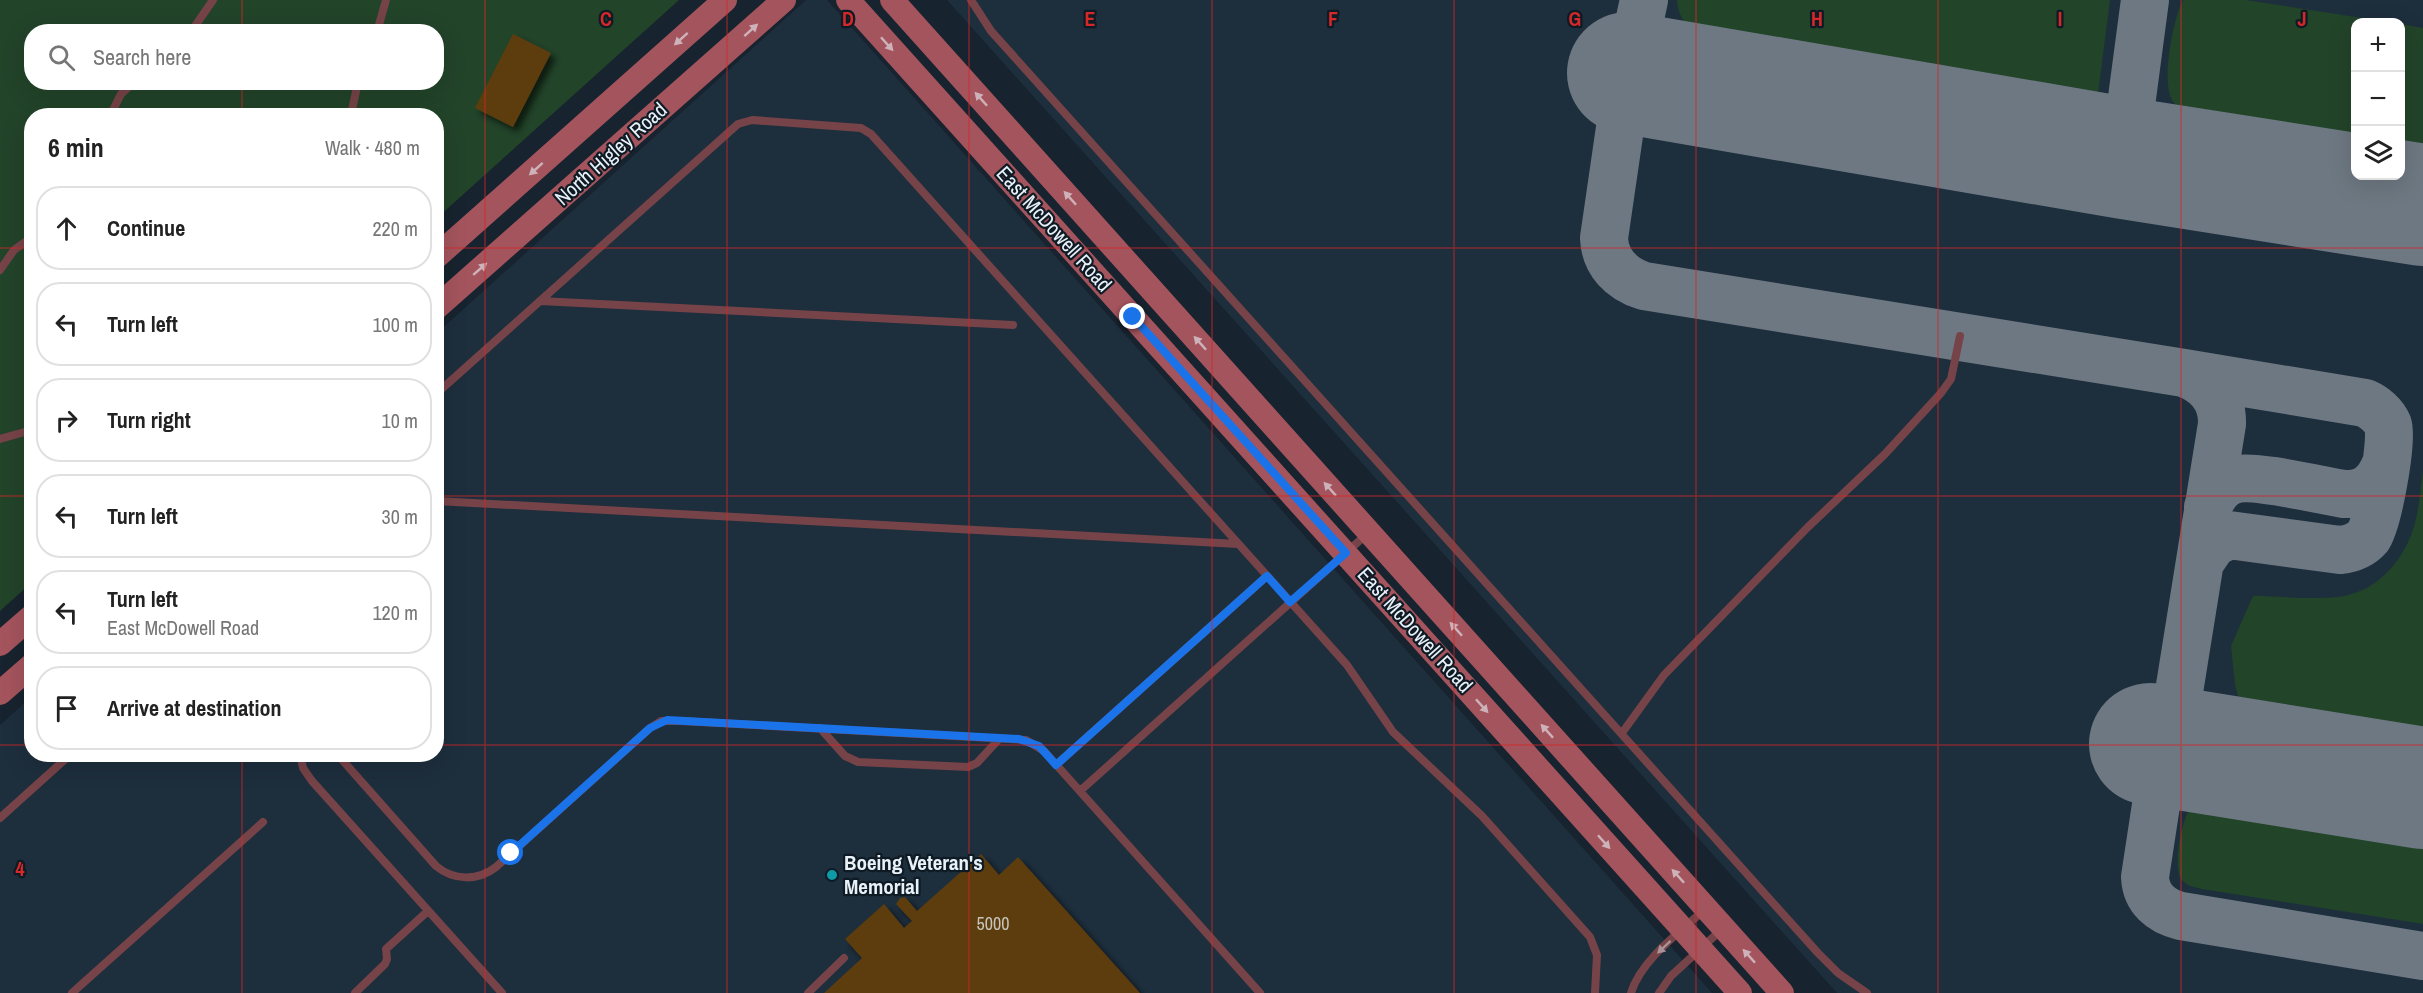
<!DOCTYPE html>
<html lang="en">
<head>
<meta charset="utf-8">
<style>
	:root { --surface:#fff; --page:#f2f2f2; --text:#222; --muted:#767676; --line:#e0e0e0 }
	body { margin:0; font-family:"Archivo Narrow",sans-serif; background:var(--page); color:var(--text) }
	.controls { position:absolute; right:18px; top:18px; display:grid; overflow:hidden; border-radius:12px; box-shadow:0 6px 24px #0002 }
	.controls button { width:54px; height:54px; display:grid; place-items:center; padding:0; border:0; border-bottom:2px solid var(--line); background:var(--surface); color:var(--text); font:30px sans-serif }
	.stop { position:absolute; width:18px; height:18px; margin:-14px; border:4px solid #1a73e8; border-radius:50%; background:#fff }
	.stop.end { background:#1a73e8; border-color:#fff; box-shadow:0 2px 6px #0008 }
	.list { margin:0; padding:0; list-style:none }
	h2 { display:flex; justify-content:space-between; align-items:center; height:78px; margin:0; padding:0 24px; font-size:26px }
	h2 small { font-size:20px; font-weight:400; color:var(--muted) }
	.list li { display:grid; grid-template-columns:39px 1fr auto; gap:18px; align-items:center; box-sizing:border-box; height:84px; margin:0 12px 12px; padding:0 12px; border:2px solid var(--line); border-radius:24px }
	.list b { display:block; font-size:22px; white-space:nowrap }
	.list p { margin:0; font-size:20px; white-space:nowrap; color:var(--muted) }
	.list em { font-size:20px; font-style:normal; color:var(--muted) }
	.icon { flex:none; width:33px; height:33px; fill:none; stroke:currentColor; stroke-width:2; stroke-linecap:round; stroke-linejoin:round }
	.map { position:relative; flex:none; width:2423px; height:993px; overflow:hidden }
	.search { position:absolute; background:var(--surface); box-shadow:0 6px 24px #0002; left:24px; top:24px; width:420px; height:66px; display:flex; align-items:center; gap:15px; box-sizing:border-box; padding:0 21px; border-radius:24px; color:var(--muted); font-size:22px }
	.panel { position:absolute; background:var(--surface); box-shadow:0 6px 24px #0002; left:24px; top:108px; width:420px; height:654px; border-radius:24px }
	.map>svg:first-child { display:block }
	.built { fill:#1d2e3d; fill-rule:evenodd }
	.green { fill:#224429; fill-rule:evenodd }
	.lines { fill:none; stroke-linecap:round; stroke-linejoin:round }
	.taxiway { stroke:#6e7882; stroke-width:48 }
	.runway { stroke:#6e7882; stroke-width:122 }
	.building { fill:#5d3d0a; filter:url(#shadow) }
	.service { stroke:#764348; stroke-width:8 }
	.secondary { stroke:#a4545d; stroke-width:24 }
	.oneway { fill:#cdb2ba }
	.oneway2 { fill:#aa9197 }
	.route { stroke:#1a73e8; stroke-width:8 }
	.grid { fill:none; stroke:#d62828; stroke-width:1.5; stroke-opacity:0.55 }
	.culture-dot { fill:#0f9aa8; stroke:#0e1a24; stroke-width:2 }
	.labels { text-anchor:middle; stroke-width:4.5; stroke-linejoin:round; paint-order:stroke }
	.number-label { font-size:18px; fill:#c6c4bc }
	.street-label { font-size:21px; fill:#e9f1f8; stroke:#0e1a24 }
	.poi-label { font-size:21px; font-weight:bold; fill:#e9f1f8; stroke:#0e1a24; text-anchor:start }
	.grid-label { font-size:20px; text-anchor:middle; font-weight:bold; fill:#d62828; stroke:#0e1a24; stroke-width:4.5; stroke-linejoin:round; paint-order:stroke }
</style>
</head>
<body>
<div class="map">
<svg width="2423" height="993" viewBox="0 0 2423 993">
	<defs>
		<filter id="shadow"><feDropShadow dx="5" dy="5" stdDeviation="3" flood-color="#0009"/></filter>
	</defs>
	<rect width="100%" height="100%" fill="#17232e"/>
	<path class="built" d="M806,0h21l885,993h-1712v-268l31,-28 1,57h404l1,-421z
		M947,0h1476v993h-586zM2356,22h44v154h-44z"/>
	<path class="green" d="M0,0h679l-242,218 -1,-102h-404l-1,467 -31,28zM32,32h404v50h-404z
		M1677,0h433l-12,94 -402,-63c-13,-7 -18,-17 -19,-31z
		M2183,0h63l142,22h-32l-1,115 -168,-27c-6,-2 -12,-4 -15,-10 -11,-19 1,-81 11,-100z
		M2401,24l22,4v119l-22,-3z
		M2423,471v273l-132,-21 -52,-23 -4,-15 -4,-39 21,-48 2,-2c27,0 56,4 83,1 38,-4 64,-33 76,-67 6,-18 7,-40 10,-59z
		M2205,798h9l209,34v92l-221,-35c-8,-2 -16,-3 -21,-10 -8,-13 0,-57 9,-70 3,-5 10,-9 15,-11z"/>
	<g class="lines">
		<path class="taxiway" d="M1644,0l-16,73 -24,165c1,25 18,41 40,48l540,87c23,8 39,26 38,51l-52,324
			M2124,158l21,-158
			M2184,373l181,30c9,4 19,12 23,22 5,14 -10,99 -20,112 -7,8 -18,12 -28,13l-111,-15 -16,8 -13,19
			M2208,507c5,-13 14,-25 29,-28 20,-4 83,11 107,15 21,1 33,-9 41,-28
			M2165,746l-20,131c1,22 16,34 36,39l242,40"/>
		<path class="runway" d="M1628,73l496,85 299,47
			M2150,744l273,44"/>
	</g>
	<path class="building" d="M513,34l38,19 -38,74 -38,-19z
		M981,854l18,21 19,-18 122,136h-316l38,-35 -17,-19 39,-35 20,24 8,-7 -16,-17 4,-6 5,-1 12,14z"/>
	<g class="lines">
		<path class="service" d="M971,0l20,31 827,922 20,20 29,20
			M191,32l22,-32
			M377,32l9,-32
			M110,116l11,-22 13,-12
			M348,116l4,-6 6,-28
			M0,270l14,-20 18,-13
			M540,301l473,24
			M436,394l302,-270 14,-4 109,8 10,6 476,531 46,67 89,84 108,121 7,18 -2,38
			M0,439l32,-9
			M436,501l802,43
			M820,728l25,28 13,6 110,5 9,-4 22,-24
			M1622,733l42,-58 144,-148 77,-73 56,-61 10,-14 9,-43
			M300,754l3,14 9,13 190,212
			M337,754l99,112c18,15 42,15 60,1l154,-139 11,-7h20l345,19 18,11 216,242
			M1056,765l211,-189
			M1080,791l288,-258
			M0,818l71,-64
			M72,993l191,-171
			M355,993l30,-29 2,-5 -1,-10 42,-38
			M808,993l36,-35
			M1631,993c10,-33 48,-60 73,-83
			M1659,993l12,-17 50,-46"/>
		<path class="secondary" d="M848,0l892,993
			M892,0l890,993
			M436,257l289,-257
			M436,308l348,-308
			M0,644l32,-28
			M0,693l32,-28"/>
	</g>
	<defs><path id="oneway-solid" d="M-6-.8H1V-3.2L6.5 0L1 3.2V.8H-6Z" transform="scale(1.5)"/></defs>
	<g class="oneway">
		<use href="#oneway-solid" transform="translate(751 30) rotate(-42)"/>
		<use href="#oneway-solid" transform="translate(681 39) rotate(138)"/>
		<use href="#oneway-solid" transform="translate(887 44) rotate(48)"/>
		<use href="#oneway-solid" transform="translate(981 99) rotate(-132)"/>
		<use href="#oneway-solid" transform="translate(536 169) rotate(138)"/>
		<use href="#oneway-solid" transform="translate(1070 198) rotate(-132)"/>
		<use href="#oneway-solid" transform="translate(480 269) rotate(-41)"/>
		<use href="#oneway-solid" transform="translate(1200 343) rotate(-132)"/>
		<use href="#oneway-solid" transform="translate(1330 489) rotate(-132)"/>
		<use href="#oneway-solid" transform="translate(1456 629) rotate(-132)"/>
		<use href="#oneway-solid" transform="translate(1482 706) rotate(48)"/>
		<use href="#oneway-solid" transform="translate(1547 731) rotate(-132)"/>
		<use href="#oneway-solid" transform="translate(1604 842) rotate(48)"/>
		<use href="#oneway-solid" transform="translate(1678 876) rotate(-132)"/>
		<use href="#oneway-solid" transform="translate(1749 956) rotate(-132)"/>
	</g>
	<use class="oneway2" href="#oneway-solid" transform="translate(1664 947) rotate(137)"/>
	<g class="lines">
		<path class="route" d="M511,853l139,-125 17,-8 352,19 20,7 17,19 211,-189 23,26 56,-49 -213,-236"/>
	</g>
	<path class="grid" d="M242,0v32M485,0v993M727,0v993M969,0v993M1212,0v993M1454,0v993M1696,0v993M1938,0v993M2181,0v993M242,82v34M0,248h32M436,248h1987M0,496h32M436,496h1987M0,745h32M436,745h1987M242,754v239"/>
	<circle class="culture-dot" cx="832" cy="875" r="6"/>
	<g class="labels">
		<g class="number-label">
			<text x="993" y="930">5000</text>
		</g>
		<g class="street-label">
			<text transform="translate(611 154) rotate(-42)" y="7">North Higley Road</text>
			<text transform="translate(1054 229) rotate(48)" y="7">East McDowell Road</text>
			<text transform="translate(1415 630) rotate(48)" y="7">East McDowell Road</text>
		</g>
		<g class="poi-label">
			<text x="844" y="870">Boeing Veteran's<tspan x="844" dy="24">Memorial</tspan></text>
		</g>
	</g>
	<g class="grid-label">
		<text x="606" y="26">C</text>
		<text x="848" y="26">D</text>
		<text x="1090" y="26">E</text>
		<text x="1333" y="26">F</text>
		<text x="1575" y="26">G</text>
		<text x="1817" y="26">H</text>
		<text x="2060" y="26">I</text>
		<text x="2302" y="26">J</text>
		<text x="20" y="876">4</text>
	</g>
</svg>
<div class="controls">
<button>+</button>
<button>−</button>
<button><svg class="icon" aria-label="layers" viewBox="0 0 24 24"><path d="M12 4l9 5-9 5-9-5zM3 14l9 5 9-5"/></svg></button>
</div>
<div class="stop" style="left:511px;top:853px"></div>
<div class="stop end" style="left:1133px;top:317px"></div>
<div class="search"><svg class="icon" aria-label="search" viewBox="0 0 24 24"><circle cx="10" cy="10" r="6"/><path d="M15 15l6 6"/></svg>Search here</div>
<section class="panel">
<h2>6 min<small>Walk · 480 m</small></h2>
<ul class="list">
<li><svg class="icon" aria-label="ahead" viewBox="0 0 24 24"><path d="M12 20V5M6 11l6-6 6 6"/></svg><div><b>Continue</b></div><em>220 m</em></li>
<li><svg class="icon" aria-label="left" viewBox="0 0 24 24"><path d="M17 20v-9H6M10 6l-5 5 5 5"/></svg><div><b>Turn left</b></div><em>100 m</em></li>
<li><svg class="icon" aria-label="right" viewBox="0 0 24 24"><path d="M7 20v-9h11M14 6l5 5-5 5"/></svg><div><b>Turn right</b></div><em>10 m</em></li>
<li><svg class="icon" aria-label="left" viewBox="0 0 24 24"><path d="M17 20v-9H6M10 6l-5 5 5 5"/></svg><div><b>Turn left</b></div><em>30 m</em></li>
<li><svg class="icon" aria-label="left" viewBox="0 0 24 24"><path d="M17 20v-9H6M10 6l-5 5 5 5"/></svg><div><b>Turn left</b><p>East McDowell Road</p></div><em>120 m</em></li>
<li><svg class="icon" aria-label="arrive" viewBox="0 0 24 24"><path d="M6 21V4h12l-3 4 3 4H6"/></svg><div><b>Arrive at destination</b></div></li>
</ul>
</section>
</div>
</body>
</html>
